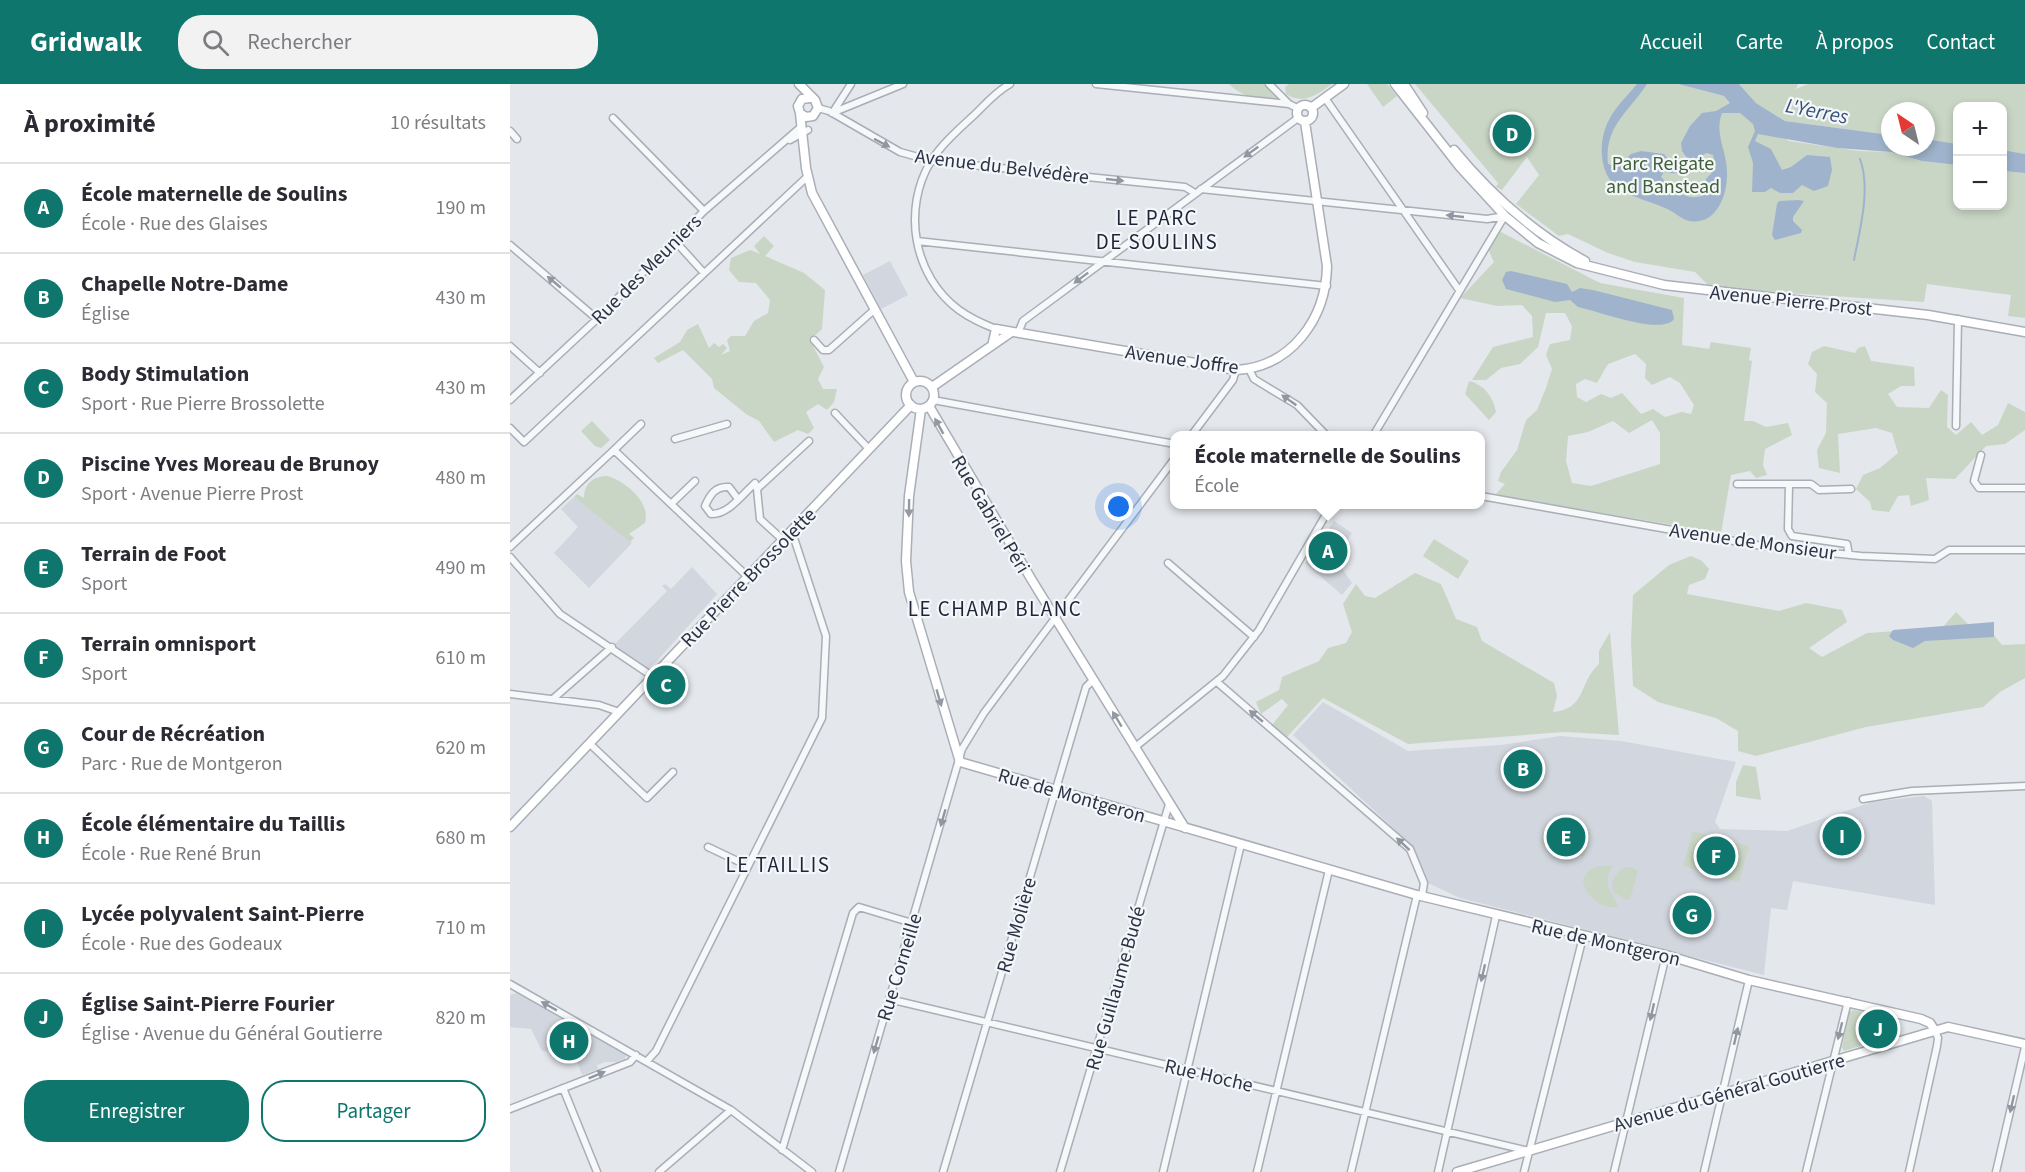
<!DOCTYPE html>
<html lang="fr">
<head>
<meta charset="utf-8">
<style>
	:root { --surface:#fff; --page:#f2f2f3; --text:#2b2b33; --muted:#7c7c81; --line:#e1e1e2; --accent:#0f766e }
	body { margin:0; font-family:"Source Sans 3",sans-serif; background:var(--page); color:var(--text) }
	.controls { position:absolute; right:18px; top:18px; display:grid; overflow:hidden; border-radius:12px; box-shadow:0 3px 9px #0003 }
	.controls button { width:54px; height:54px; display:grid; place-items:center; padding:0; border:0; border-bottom:2px solid var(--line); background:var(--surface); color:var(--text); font:30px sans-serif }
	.compass { position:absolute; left:1371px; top:18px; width:54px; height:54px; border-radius:50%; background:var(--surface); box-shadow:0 3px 9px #0003; rotate:325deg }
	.you { position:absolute; left:609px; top:423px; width:21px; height:21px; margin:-15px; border:4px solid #fff; border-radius:50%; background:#1a73e8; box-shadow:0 0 0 9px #1a73e833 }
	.badge { display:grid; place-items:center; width:39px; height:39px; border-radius:50%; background:var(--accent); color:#fff; font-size:20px; font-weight:700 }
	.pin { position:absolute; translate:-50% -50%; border:3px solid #fff; box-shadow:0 2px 6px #0006 }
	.popup { position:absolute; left:660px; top:347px; width:315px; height:78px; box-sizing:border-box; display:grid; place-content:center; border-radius:12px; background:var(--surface); filter:drop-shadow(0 2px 4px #0005); font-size:20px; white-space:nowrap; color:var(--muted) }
	.popup b { font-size:22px; color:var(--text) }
	.popup::after { content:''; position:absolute; left:50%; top:100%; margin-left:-12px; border:12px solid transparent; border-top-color:var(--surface) }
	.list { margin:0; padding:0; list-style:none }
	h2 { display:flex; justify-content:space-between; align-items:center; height:78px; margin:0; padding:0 24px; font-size:26px }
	h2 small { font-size:20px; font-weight:400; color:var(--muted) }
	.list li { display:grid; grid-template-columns:39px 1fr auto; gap:18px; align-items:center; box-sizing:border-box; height:90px; padding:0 24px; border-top:2px solid var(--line) }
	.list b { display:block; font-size:22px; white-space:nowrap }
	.list p { margin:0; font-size:20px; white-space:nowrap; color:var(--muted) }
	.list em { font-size:20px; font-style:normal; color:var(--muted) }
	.actions { display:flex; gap:12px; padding:18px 24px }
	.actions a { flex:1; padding:14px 0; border:2px solid var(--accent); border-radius:24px; text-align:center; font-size:21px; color:var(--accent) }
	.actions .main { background:var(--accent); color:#fff }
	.icon { flex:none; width:33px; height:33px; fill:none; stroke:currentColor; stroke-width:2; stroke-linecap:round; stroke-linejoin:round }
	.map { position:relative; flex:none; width:1515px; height:1088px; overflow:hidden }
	header { display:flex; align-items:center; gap:36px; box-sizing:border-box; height:84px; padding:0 30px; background:var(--accent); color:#fff }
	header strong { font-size:28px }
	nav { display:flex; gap:33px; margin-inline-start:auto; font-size:21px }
	.search { width:420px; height:54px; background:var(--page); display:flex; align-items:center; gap:15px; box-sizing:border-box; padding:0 21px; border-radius:24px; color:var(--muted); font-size:22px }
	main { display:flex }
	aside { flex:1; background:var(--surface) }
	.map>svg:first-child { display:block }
	.built { fill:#d2d6de }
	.green { fill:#c9d6c5; fill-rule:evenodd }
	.water { fill:#9fb4cc; fill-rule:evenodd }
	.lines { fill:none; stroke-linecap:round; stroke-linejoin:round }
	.stream { stroke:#9fb4cc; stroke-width:2 }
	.street-casing { stroke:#a9aeb7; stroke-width:9 }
	.secondary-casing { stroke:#a9aeb7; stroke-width:11 }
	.street { stroke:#f7f8fa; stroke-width:6 }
	.secondary { stroke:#fff; stroke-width:8 }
	.oneway { fill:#9196a0 }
	.oneway2 { fill:#959aa2 }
	.labels { text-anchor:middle; stroke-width:4.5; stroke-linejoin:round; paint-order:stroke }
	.park-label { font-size:20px; fill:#3f6138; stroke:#f4f6f9 }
	.street-label { font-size:20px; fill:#2b3445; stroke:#f4f6f9 }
	.water-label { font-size:21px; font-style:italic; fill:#34527a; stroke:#f4f6f9 }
	.neighbourhood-label { font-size:21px; letter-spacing:1.5px; fill:#1d2536; stroke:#f4f6f9 }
</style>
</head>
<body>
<header>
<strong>Gridwalk</strong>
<div class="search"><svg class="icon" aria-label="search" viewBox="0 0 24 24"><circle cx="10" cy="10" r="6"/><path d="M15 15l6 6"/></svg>Rechercher</div>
<nav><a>Accueil</a><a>Carte</a><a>À propos</a><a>Contact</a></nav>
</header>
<main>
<aside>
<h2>À proximité<small>10 résultats</small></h2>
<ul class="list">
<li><span class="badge">A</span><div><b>École maternelle de Soulins</b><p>École · Rue des Glaises</p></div><em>190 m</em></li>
<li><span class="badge">B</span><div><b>Chapelle Notre-Dame</b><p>Église</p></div><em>430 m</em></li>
<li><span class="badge">C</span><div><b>Body Stimulation</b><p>Sport · Rue Pierre Brossolette</p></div><em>430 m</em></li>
<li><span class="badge">D</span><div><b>Piscine Yves Moreau de Brunoy</b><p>Sport · Avenue Pierre Prost</p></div><em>480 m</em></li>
<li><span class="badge">E</span><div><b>Terrain de Foot</b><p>Sport</p></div><em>490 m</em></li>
<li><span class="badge">F</span><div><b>Terrain omnisport</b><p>Sport</p></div><em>610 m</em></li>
<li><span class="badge">G</span><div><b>Cour de Récréation</b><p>Parc · Rue de Montgeron</p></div><em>620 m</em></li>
<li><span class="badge">H</span><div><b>École élémentaire du Taillis</b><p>École · Rue René Brun</p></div><em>680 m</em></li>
<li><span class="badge">I</span><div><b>Lycée polyvalent Saint-Pierre</b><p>École · Rue des Godeaux</p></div><em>710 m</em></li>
<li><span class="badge">J</span><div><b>Église Saint-Pierre Fourier</b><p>Église · Avenue du Général Goutierre</p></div><em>820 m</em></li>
</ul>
<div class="actions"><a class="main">Enregistrer</a><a>Partager</a></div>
</aside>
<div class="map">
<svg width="1515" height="1088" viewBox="0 0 1515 1088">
	<rect width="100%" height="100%" fill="#e4e7ec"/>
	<path class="built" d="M380,177l18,34 -27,14 -18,-34z
		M64,413l58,46 -43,45 -35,-35 24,-26 -17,-18z
		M824,437l18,12 -8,12 -3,22 11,16 -10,12 -37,-32z
		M182,483l25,27 -61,68 -10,8 -34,-23 55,-56 -5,-5 3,-2 6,5z
		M813,618l85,49 93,-6 59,-9 61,5 115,21 -21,60 5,7 67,2 85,-29 52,-6 8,5 3,104 -142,-24 -6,29 -16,-2 -7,67 -304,-77 -32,-15 -7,-19 -13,-22 -115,-107z
		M7,909l109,62v3l-10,4h-11l-8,3 1,4 -16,6 -8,-22 -32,-2 -11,-22 -21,-2v-32z"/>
	<path class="green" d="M719,0h35l15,16c-19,1 -37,-3 -50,-16z
		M779,0h43c-15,11 -28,21 -46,10l-1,-7z
		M857,0h20l10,12 -14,11z
		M905,0h263l46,12 65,45 70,10 32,1 31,9 35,4 1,41h44l1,-35 22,2v145l-17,-2 3,-21 -84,-11 -3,18 -213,-14 -16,-16 -60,-10 -27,-9 -40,-19 -9,2 -43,-32 23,-29 -12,-18 -25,33 -6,-3 2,-4z
		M1229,0h59l-2,5 12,-5h217v70l-22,-4 -1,-44h-44l-1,38 -31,-5v-28h-36v24l-105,-14 -29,-18z
		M989,147l101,52 84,15 -2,47 27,4 2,-7 40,6 -2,12 3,1 -8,60h9l13,6 22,-4 4,12 -27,14 -2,16 4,10 -11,3 -6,-7 -19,4 -10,58 -226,-38 10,-11 -7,-3 3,-9 16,-22 9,-30 11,-10 9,-22 6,-19 -6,-14 4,-11 20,-4 2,-14 -7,-13h-19l-8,34 -18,17 -19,4 -15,12h-14l21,-33 40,-10 -1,-21 -10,-11 -25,1 -37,-8 34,-36 -6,-13zM1125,270l11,10 -1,14 7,7 18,-8 10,6 14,22 -3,9 -9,-2 -17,5 -12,-8 -12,5 -19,-21 -11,5 -10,-4 -15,8 -9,-5 -1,-13 9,-5 12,4 11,-19zM1142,336l8,13v31l-69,22 -19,-3 -6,-22 2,-25 20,-4 25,-11 16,12z
		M254,152l10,10 -9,10 39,17 21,17 -3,39 -12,11 14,27 -6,12 5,10h14l-3,13 -7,8 -9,-6 -12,8 8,16 -6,6 -10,-4 -24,12 -15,-21 -13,-7 -32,-26 -2,-9 -29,-29 -25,13 -4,-5 26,-16 7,-12 11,-6 11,24 5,-5 5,4 4,-3 4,4 -6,7 9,-4 -3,-11 4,-4h14l9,-15 14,-8 2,-13 -14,-17 -17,-1 -10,-12 2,-12 19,-8 10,4 -6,-8z
		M1314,262l31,7 3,-5 7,-2 6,15 43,6 1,19h-14l-13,8 9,13 32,1 12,-18 7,5 -1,32 9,8 15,-13 11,13 16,-10 10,-22 17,9v18l-20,14 -19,2 -31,33 -29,-1 3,22 -18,6 -2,-11 -11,1 -9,16 -17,-2 -2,-8 -14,-13 7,-14 17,-7 18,-15 -6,-20 -16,-5 -38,6 2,39 -21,-5 -2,-18 9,-17 1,-30 -12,-11 2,-18 -9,-10 4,-12z
		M959,297c16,4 24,16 27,31l-7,8 -24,-26z
		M82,337l18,19 -9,8 -6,-2 -14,-15z
		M98,392c18,6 43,26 37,47l-16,11 5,4 -4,4 -56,-45 3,-3 7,4c0,-14 9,-22 24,-22z
		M924,455l35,22 -11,18 -35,-23z
		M1181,472l11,5 7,8 -4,10 -16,6 -2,9 92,17 27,-8 36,7 5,12 -38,26 13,9 45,-24 75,-5 14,-16 15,15 17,1 14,17 23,-1v34l-25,14 -17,15 -117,20 -110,29 -18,-5v-20l-22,-13 -58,-16 -25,-16 -2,-44 2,-47 36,-30z
		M905,489l26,11 15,35 21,8 5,14 72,42 3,13 -4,16c34,-3 25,-29 46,-48v-13l11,-19 9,103 -55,-3 -156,12 -85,-46 -36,39 -15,-12 16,-20 -6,-6 -21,15 -5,-12 23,-12 3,-13 37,-16 9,-13 18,-5 6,-11 -9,-28 13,-20 9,12 10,2z
		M1233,681l13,2 5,33 -25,-4v-14z
		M1036,739l44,10 -6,24 -44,-13z
		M1183,747l56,15 -10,36 -56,-16z
		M1103,781l-5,11v10l10,20c-15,6 -33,-11 -35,-25 5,-15 15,-15 30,-16z
		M1115,783h7l6,4 -8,28 -4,1 -13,-9c-2,-12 2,-17 12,-24z
		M1170,811l31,8 -7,32 -32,-9z
		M1343,926l16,3 -5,13 5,17 -25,8 -2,-4 7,-35z"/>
	<path class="water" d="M1127,0h10c-18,28 -43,42 -39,80l10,3 13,-13 10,-3 23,3 9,11 8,-1 6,-6 -5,-7 -1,-8 9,-17 12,-13 14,-2 14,-8 -6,-7 -46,-12h61l17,19 29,18 105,14v12h36v-8l31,5v21l-35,-4 -31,-9 -54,-4 -79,-14 -3,7 16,8 11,21 9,-3 16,-12 23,2 2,13 -4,16 -14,5 -12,-6 -9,8h-13l-9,-5 -6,4h-13l1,-29 -5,-16 7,-16 -2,-7 -13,-11h-18c-8,21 5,38 5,59 1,24 -12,57 -41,48 -7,-3 -13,-9 -21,-12 -14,-6 -29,-10 -43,-17 -24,-13 -25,-51 -12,-73 7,-13 18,-23 27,-34zM1197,69l6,2 3,13 -10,11 -2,16c-17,8 -32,-7 -43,-18l3,-5c10,2 27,3 34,-8 4,-6 1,-8 9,-11z
		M1493,66l22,4v19l-22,-2z
		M1289,116l5,1 -11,16v4l9,9 -1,3 -26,7 -3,-5 5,-31 2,-3z
		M1001,187l56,13 5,8 8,-4 13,2 79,20 2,9c-12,17 -76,-8 -96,-12l-8,-7 -15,2 -49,-13 -4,-9 4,-8z
		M1484,538v15l-69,4 -12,7 -20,-8 -4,-4 4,-6z"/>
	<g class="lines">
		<path class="stream" d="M1344,176c6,-31 17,-71 6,-101"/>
		<defs>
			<path id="street" d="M586,0l193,20 10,5
				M759,0l20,20
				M815,14l134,192
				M308,24l11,3 71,41 32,9 253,26 10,6
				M323,28l18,-28
				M322,29l71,-29
				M103,34l91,93
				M0,47l7,8
				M280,56l18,-10
				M691,105l286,30 18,-3
				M165,157l29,32
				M407,157l410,45
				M0,161l87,74
				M486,245c-13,-5 -26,-11 -37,-19 -46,-34 -57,-101 -28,-149 11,-17 26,-30 41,-44 12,-11 23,-25 38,-33
				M508,249l5,-12 275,-203
				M304,256l9,10h6l45,-40
				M0,262l30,27
				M739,285l5,10 43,26 30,31
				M0,316l87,-81 107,-108 98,-85
				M423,316l242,44
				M325,329l34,36
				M1446,342l2,-107
				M0,344l14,14 283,-265
				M681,352l42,-56 3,-10
				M863,352l131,-219
				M165,355l52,-15
				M104,366l27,-26
				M1471,371l-7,26 5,7h46
				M1227,400h74l8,6 32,-1
				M1279,401l-1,44 4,7 55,8 2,11
				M971,412l281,50 99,10 74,3 14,-9h76
				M228,415l-9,-12c-14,-1 -19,8 -24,19l6,8c17,1 32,-20 44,-31l2,6
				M161,420l24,-23
				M273,456l-23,-21 -3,-30 52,-48
				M0,463l104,-97 134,127
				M0,473l50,57 92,62
				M658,479l86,74
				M707,598l193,167 14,34 -2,13
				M0,610l89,11 20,7
				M44,614l58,-51
				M79,659l58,55 26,-26
				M624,664l89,-72 36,-46 73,-126
				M1353,715l49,-8 113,-5
				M198,763l40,19
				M0,900l221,126 81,62
				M379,915l640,152
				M137,977l9,-10 166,-333 4,-82 -32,-98 -4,-4
				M53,1004l34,84
				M0,1025l120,-47 6,-7
				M272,1066l71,-237 6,-6 53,16
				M149,1088l72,-62
				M329,1088l123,-423 22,-36 191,-255
				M433,1088l143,-485 7,-7
				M550,1088l109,-368
				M653,1088l78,-328
				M747,1088l72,-302
				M841,1088l66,-277
				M928,1088l58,-256
				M1014,1088l59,-235
				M1104,1088l52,-217
				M1194,1088l45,-192
				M1296,1088l42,-171
				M1399,1088l28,-126 1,-8 -3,-7
				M1486,1088l29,-125"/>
			<path id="secondary" d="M289,0l16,16 3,8 -5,8 -7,1 -6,-4 -2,-7 4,-7 8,-1
				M885,0l65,83 45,49 33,27 39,20 87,22 264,30 97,17
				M894,0l19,29
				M787 29a8 8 0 1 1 16 0a8 8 0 1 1-16 0Z
				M801,24l33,-24
				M290,29l6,55 6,25 102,189
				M944,66c38,46 79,83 131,111
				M483,258l3,-13 240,41c56,-3 90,-52 91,-104l-22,-144
				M396 311a14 14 0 1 1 28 0a14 14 0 1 1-28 0Z
				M422,303l78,-54
				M419,322l104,176 152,246
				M411,325l-12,87 -3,65 3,31 51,170 457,133 249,60 83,25 172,39 9,4 5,8
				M0,743l401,-422
				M947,1088l491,-145 77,17"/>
		</defs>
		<use href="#street" class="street-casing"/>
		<use href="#secondary" class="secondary-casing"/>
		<use href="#street" class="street"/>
		<use href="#secondary" class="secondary"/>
	</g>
	<defs><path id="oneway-solid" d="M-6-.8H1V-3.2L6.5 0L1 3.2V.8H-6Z" transform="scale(1.5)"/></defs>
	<g class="oneway">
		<use href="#oneway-solid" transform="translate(372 59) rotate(28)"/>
		<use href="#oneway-solid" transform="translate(741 68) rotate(144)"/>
		<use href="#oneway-solid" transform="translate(605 96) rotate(6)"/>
		<use href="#oneway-solid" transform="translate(945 132) rotate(-174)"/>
		<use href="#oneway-solid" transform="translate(571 194) rotate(143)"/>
		<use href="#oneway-solid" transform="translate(44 198) rotate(-140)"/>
		<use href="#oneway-solid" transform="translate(779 316) rotate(-145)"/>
		<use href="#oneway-solid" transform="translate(746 632) rotate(-140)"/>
		<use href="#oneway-solid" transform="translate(433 734) rotate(106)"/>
		<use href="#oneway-solid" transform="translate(893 760) rotate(-137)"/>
		<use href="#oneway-solid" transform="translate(973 889) rotate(103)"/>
		<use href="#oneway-solid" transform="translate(39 922) rotate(-151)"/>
		<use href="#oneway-solid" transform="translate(1142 928) rotate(103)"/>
		<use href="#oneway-solid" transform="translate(1330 947) rotate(104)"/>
		<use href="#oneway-solid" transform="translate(1226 952) rotate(-77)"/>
		<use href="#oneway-solid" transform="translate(366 961) rotate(106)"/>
		<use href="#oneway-solid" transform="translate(87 991) rotate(-22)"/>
		<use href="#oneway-solid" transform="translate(1502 1020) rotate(103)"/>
	</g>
	<g class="oneway2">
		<use href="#oneway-solid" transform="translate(429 342) rotate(-119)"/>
		<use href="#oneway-solid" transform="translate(399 424) rotate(91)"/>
		<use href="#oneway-solid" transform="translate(429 614) rotate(74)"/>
		<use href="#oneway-solid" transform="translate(607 635) rotate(-121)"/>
	</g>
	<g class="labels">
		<g class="park-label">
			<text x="1153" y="86">Parc Reigate<tspan x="1153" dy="23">and Banstead</tspan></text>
		</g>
		<g class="street-label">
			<text transform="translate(492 82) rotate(7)" y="7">Avenue du Belvédère</text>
			<text transform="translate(136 185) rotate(-45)" y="7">Rue des Meuniers</text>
			<text transform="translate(1281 216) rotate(6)" y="7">Avenue Pierre Prost</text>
			<text transform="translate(672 275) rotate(8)" y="7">Avenue Joffre</text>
			<text transform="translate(481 430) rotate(59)" y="7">Rue Gabriel Péri</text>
			<text transform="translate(1243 457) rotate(8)" y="7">Avenue de Monsieur</text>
			<text transform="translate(238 493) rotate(-46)" y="7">Rue Pierre Brossolette</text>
			<text transform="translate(562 711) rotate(16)" y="7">Rue de Montgeron</text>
			<text transform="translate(506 841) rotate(-74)" y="7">Rue Molière</text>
			<text transform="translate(1096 858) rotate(13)" y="7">Rue de Montgeron</text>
			<text transform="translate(389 883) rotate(-73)" y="7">Rue Corneille</text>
			<text transform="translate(605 904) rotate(-74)" y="7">Rue Guillaume Budé</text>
			<text transform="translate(699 991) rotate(13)" y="7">Rue Hoche</text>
			<text transform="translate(1219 1008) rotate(-16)" y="7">Avenue du Général Goutierre</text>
		</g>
		<g class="water-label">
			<text transform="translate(1307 27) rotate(11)" y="7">L'Yerres</text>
		</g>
		<g class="neighbourhood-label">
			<text x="647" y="141">LE PARC<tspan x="647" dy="24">DE SOULINS</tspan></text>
			<text x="485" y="532">LE CHAMP BLANC</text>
			<text x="268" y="788">LE TAILLIS</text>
		</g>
	</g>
</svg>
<div class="controls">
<button>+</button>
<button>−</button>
</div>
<svg class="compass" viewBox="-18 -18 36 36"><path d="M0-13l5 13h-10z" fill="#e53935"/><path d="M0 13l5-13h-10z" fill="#7c7c81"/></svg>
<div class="you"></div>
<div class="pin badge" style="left:818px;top:467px">A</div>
<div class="popup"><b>École maternelle de Soulins</b>École</div>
<div class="pin badge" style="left:1013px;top:685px">B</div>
<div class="pin badge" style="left:156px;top:601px">C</div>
<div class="pin badge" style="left:1002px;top:50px">D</div>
<div class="pin badge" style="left:1056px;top:753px">E</div>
<div class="pin badge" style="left:1206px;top:772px">F</div>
<div class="pin badge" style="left:1182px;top:831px">G</div>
<div class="pin badge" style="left:59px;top:957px">H</div>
<div class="pin badge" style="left:1332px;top:752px">I</div>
<div class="pin badge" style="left:1368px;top:945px">J</div>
</div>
</main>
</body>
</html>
